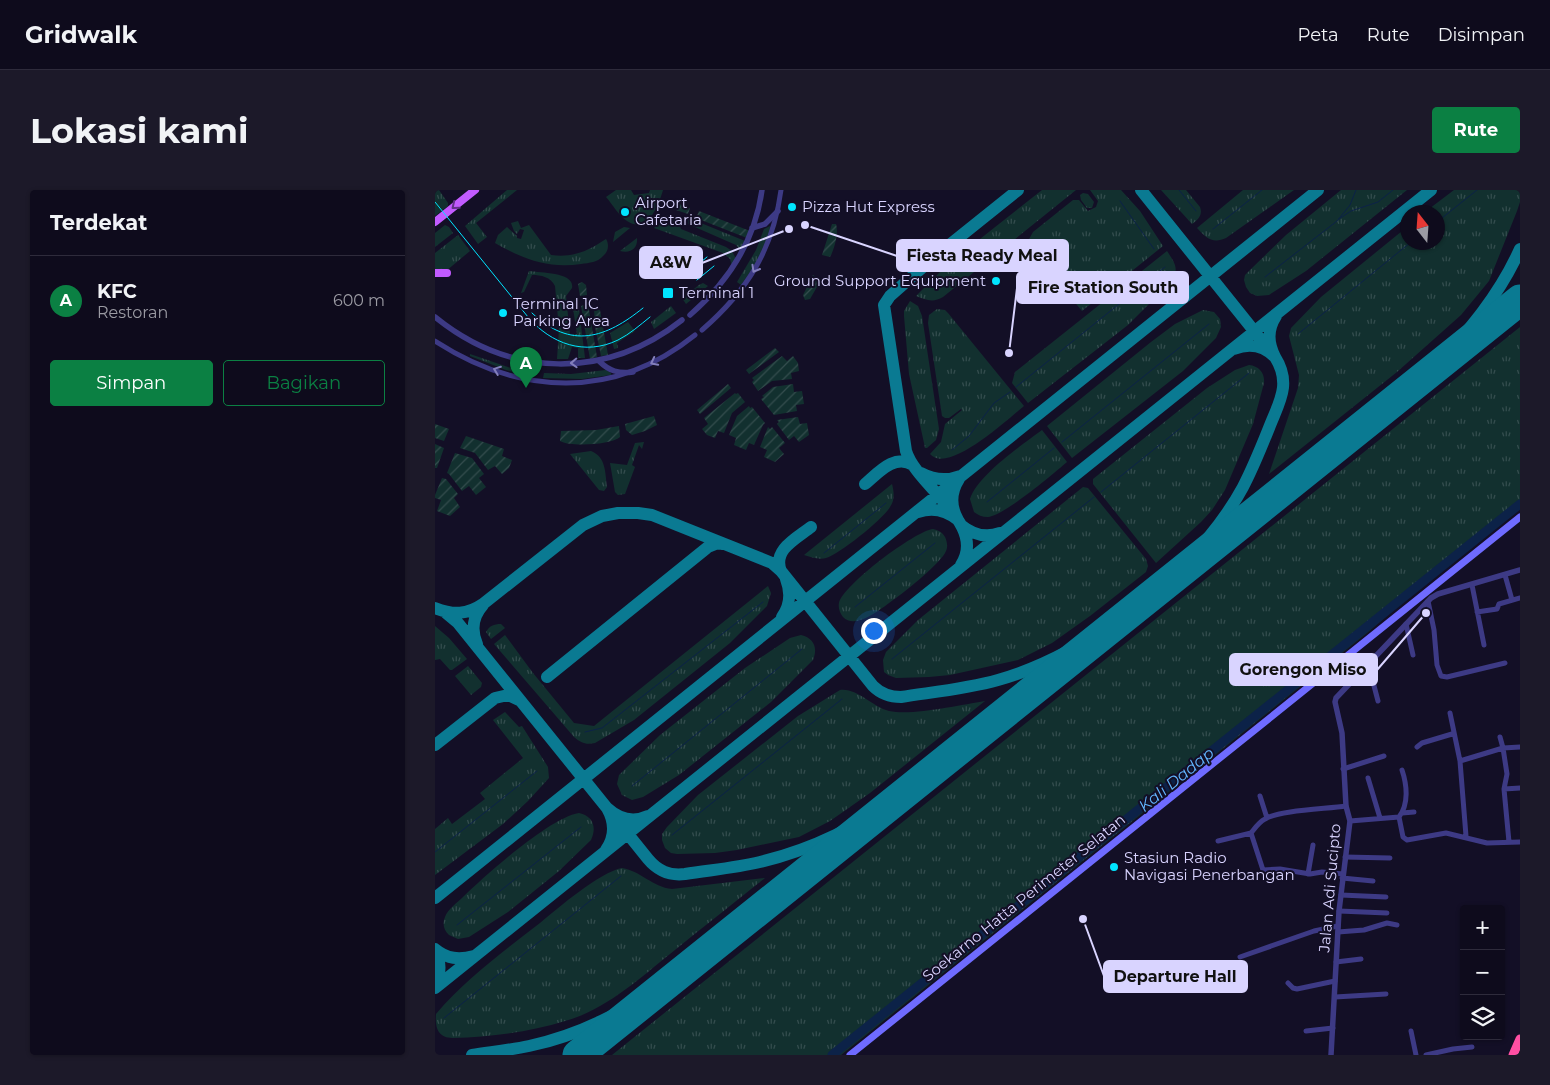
<!DOCTYPE html>
<html lang="id">
<head>
<meta charset="utf-8">
<style>
	:root { --surface:#0e0b1c; --page:#1c1929; --text:#f1f3f6; --muted:#9b9ba3; --line:#2e2b3b; --accent:#0b8043 }
	body { margin:0; font-family:Montserrat,sans-serif; background:var(--page); color:var(--text) }
	.controls { position:absolute; right:15px; bottom:15px; display:grid; overflow:hidden; border-radius:5px; box-shadow:0 1px 4px #0004 }
	.controls button { width:45px; height:45px; display:grid; place-items:center; padding:0; border:0; border-bottom:1px solid var(--line); background:var(--surface); color:var(--text); font:25px sans-serif }
	.compass { position:absolute; left:965px; top:15px; width:45px; height:45px; border-radius:50%; background:var(--surface); box-shadow:0 1px 4px #0004; rotate:343deg }
	.you { position:absolute; left:438px; top:440px; width:18px; height:18px; margin:-12px; border:4px solid #fff; border-radius:50%; background:#1a73e8; box-shadow:0 0 0 8px #1a73e833 }
	.badge { display:grid; place-items:center; width:32px; height:32px; border-radius:50%; background:var(--accent); color:#fff; font-size:16px; font-weight:700 }
	.pin { position:absolute; translate:-50% -41px; filter:drop-shadow(0 1px 2px #0008) }
	.pin::after { content:''; position:absolute; top:26px; width:18px; height:15px; background:inherit; clip-path:polygon(0 0,100% 0,50% 100%) }
	.list { margin:0; padding:0; list-style:none }
	h2 { display:flex; justify-content:space-between; align-items:center; height:65px; margin:0; padding:0 20px; font-size:21px }
	h2 small { font-size:16px; font-weight:400; color:var(--muted) }
	.list li { display:grid; grid-template-columns:32px 1fr auto; gap:15px; align-items:center; box-sizing:border-box; height:90px; padding:0 20px; border-top:1px solid var(--line) }
	.list b { display:block; font-size:19px; white-space:nowrap }
	.list p { margin:0; font-size:16px; white-space:nowrap; color:var(--muted) }
	.list em { font-size:16px; font-style:normal; color:var(--muted) }
	.actions { display:flex; gap:10px; padding:15px 20px }
	.actions a { flex:1; padding:11px 0; border:1px solid var(--accent); border-radius:5px; text-align:center; font-size:18px; color:var(--accent) }
	.actions .main { background:var(--accent); color:#fff }
	.icon { flex:none; width:28px; height:28px; fill:none; stroke:currentColor; stroke-width:2; stroke-linecap:round; stroke-linejoin:round }
	.map { position:relative; flex:none; width:1085px; height:865px; overflow:hidden; border-radius:5px }
	header { display:flex; align-items:center; gap:30px; box-sizing:border-box; height:70px; padding:0 25px; background:var(--surface); border-bottom:1px solid var(--line) }
	header strong { font-size:24px }
	nav { display:flex; gap:28px; margin-inline-start:auto; font-size:18px }
	.intro { display:flex; align-items:center; justify-content:space-between; box-sizing:border-box; height:120px; padding:0 30px }
	h1 { margin:0; font-size:35px }
	.button { padding:12px 22px; border-radius:5px; background:var(--accent); color:#fff; font-size:18px; font-weight:700 }
	main { display:flex; gap:30px; padding:0 30px }
	aside { flex:1; background:var(--surface); border-radius:5px; box-shadow:0 1px 4px #0004 }
	.map>svg:first-child { display:block }
	.grass { fill:url(#grass-tufts) }
	.garden { fill:url(#garden-furrows) }
	.lines { fill:none; stroke-linecap:round; stroke-linejoin:round }
	.stream { stroke:#0c2248; stroke-width:1 }
	.river { stroke:#0c2248; stroke-width:9 }
	.taxiway { stroke:#0a7a92; stroke-width:12 }
	.runway { stroke:#0a7a92; stroke-width:31 }
	.minor { stroke:#3d3a85; stroke-width:5 }
	.tertiary { stroke:#3d3a85; stroke-width:5.5 }
	.secondary { stroke:#6f6bff; stroke-width:7 }
	.primary { stroke:#c25bff; stroke-width:8 }
	.motorway { stroke:#ff4fa3; stroke-width:9 }
	.tram { stroke:#00e5ff; stroke-width:1 }
	.oneway { stroke:#623188 }
	.oneway2 { stroke:#837fbc }
	.poi-dot { fill:#00e5ff; stroke:#130f26; stroke-width:2 }
	.labels { text-anchor:middle; stroke-width:4; stroke-linejoin:round; paint-order:stroke }
	.poi-label { font-size:15px; fill:#d9d4ff; stroke:#130f26; text-anchor:start }
	.street-label { font-size:15px; fill:#d9d4ff; stroke:#130f26 }
	.water-label { font-size:16px; font-style:italic; fill:#62b6ff; stroke:#130f26 }
	.leader { fill:none; stroke:#d9d4ff; stroke-width:2 }
	.callout-dot { fill:#d9d4ff; stroke:#130f26; stroke-width:2 }
	.callout { fill:#d9d4ff; stroke:#d9d4ff; stroke-width:2 }
	.callout-label { font-size:16px; text-anchor:middle; font-weight:bold; fill:#111 }
</style>
</head>
<body>
<header>
<strong>Gridwalk</strong>
<nav><a>Peta</a><a>Rute</a><a>Disimpan</a></nav>
</header>
<div class="intro"><h1>Lokasi kami</h1><a class="button">Rute</a></div>
<main>
<aside>
<h2>Terdekat<small></small></h2>
<ul class="list">
<li><span class="badge">A</span><div><b>KFC</b><p>Restoran</p></div><em>600 m</em></li>
</ul>
<div class="actions"><a class="main">Simpan</a><a>Bagikan</a></div>
</aside>
<div class="map">
<svg width="1085" height="865" viewBox="0 0 1085 865">
	<defs>
		<pattern id="grass-tufts" width="24" height="20" patternUnits="userSpaceOnUse" patternTransform="scale(1.25)"><rect width="24" height="20" fill="#12302f"/><path d="M3 7l-1-3M5 7V3M7 7l1-3M15 17l-1-3M17 17v-4M19 17l1-3" fill="none" stroke="#344d4e"/></pattern>
		<pattern id="garden-furrows" width="10" height="10" patternUnits="userSpaceOnUse" patternTransform="scale(1.25)"><rect width="10" height="10" fill="#12302f"/><path d="M-1 1l2-2M0 10L10 0M9 11l2-2" fill="none" stroke="#344d4e"/></pattern>
	</defs>
	<rect width="100%" height="100%" fill="#130f26"/>
	<path class="grass" d="M0,0h4l9,13v3l-13,10z
		M72,0h10l-41,33 11,14 -9,7 -13,-18z
		M181,0h15l3,5 15,-2 1,-3h13c-4,14 -15,45 -36,31 -8,-5 -14,-16 -21,-24z
		M607,0h34l-133,107c-10,6 -17,3 -27,-1l31,-31z
		M655,0h31l19,21 23,35 -81,65 -51,-61 -3,-9 5,-9 40,-32h6l9,11 8,-4 2,-6z
		M726,0h25l14,17c3,8 -2,13 -8,17z
		M808,0h51l-68,48c-13,6 -20,0 -29,-10z
		M906,0h66l-101,81 -37,24 -12,1 -7,-3 -4,-6 -2,-7 1,-5 6,-6 35,-34z
		M1019,0h66v12l-3,9 -28,70 -28,34 -64,57 -128,102 29,-86 1,-13 -10,-39 2,-8 30,-31 86,-70v15h30v-30h-12z
		M648,3l5,1 6,8 -2,6h-5l-6,-8 -1,-5z
		M238,25l5,6 3,8 45,18 6,4 4,8 -4,7 -2,-7 -7,-6 -69,-25 11,-12z
		M256,29l54,22 -4,10 -5,-6 -48,-21v-4z
		M83,31l3,7 8,-3 22,30c22,3 37,-4 55,-16 3,5 3,12 -3,17 -5,6 -14,7 -22,8 -32,5 -58,-5 -86,-21l3,-8 9,-8 10,9v2l4,1 3,-9 -4,-1 -3,5 -3,-3 -3,-8z
		M10,35l4,2 4,6 -18,14v-14z
		M335,36c0,20 -18,43 -29,59l-4,-3 19,-32 8,-21z
		M189,37l6,1 -17,14 2,-10z
		M23,45l12,16 -24,20 -11,1v-19z
		M202,48c1,10 -6,16 -17,13z
		M732,61c9,14 13,18 2,33l-41,41 -100,78 -16,-20 3,-11z
		M94,81c12,2 46,1 43,17l-6,8 4,39 7,-1 -5,-32 3,-3 3,2 7,57h-7v-10l-6,-1 -4,12h-11l2,-30 -4,-43c-4,-9 -14,-11 -23,-11l-8,17 -3,1z
		M268,93l5,3 -22,18 -4,-6 17,-13z
		M475,111l8,5 4,10 17,113 -3,11 -9,8h-2l-1,-5 -15,-69 -5,-58v-5z
		M236,116l5,7 -22,16 -3,-7z
		M502,119l8,1 3,3 76,93c-16,13 -76,69 -94,48l11,-12 4,-18 17,-14 -1,-1 -12,9h-4l-3,-2 -14,-93 1,-8z
		M768,120l11,2 6,7 1,8 -5,11 -33,33 -111,87 -25,-32 104,-84 24,-18z
		M193,132l7,9 -18,12 1,5 -4,1 -4,-16z
		M1085,137v182l-112,89 -41,35 -526,422h-229z
		M35,164l41,14 13,1 -1,5 -17,-4 -36,-14z
		M814,175c10,1 16,8 15,18l-11,41 -28,66 -13,20 -11,12 -45,41 -63,-79v-5l114,-91 28,-18z
		M171,180l5,3v2l-29,4 -39,-1 1,-5 27,1z
		M607,240l25,32c-14,12 -62,53 -79,55 -6,0 -10,-2 -14,-5l-4,-13c8,-24 52,-54 72,-69z
		M209,252l-2,7 -3,-4 -7,20 3,2 -10,27 -7,1 -3,-3 -5,-29 17,2 8,-22z
		M156,261c15,6 14,21 16,36l-3,4 -5,-1 -29,-36z
		M457,294c2,8 3,16 -2,23 -7,12 -50,47 -64,51 -7,2 -15,-1 -22,-3z
		M648,297l5,1 58,71 2,7 -2,6 -56,44 -38,27 -34,17 -68,15 -21,2 -33,1 -8,-3 -4,-3 -1,-12 3,-8 32,-32z
		M498,339c5,1 9,3 12,8 2,4 3,10 1,14 -5,12 -39,39 -50,47 -12,8 -39,33 -53,19 -3,-4 -5,-9 -4,-14 4,-18 76,-72 94,-74z
		M333,396l3,7 -4,13 -37,37 -96,77 -39,23c-9,2 -14,0 -21,-6l-80,-93 11,-9 28,38 41,50 20,3z
		M66,434l4,4 -14,11 -5,-7c3,-6 8,-8 15,-8z
		M0,436l14,12 18,21 -15,11h-2l-10,-11 -5,1z
		M366,445c13,3 17,13 12,25l-42,42 -92,73 -36,22 -11,3 -10,-5 -5,-11 2,-9 41,-40 85,-67 45,-30z
		M33,476l14,17 -1,4 -10,8 -16,-19z
		M405,500c18,-2 32,17 49,21 23,5 71,-6 96,-10l-115,92 -40,28 -31,16 -62,13 -22,3 -38,1 -6,-1 -6,-5 -3,-8v-6l5,-7 31,-32 100,-79z
		M70,522l14,15 3,-1 26,41 1,11 -21,23 -25,23 -68,51v-46l13,-11 4,6 33,-25 -5,-6 43,-35 -30,-38z
		M144,623c14,3 18,14 12,27l-32,31 -51,41 -39,25 -11,2 -9,-4c-5,-5 -7,-11 -4,-18 3,-8 12,-14 18,-20 23,-22 86,-79 116,-84z
		M187,678c19,3 30,19 50,21l93,-11c-31,25 -63,50 -95,76 -31,25 -65,56 -105,67 -35,11 -75,16 -112,17 -15,0 -18,-10 -17,-24 30,-35 68,-63 104,-91 18,-15 60,-51 82,-55z"/>
	<path class="garden" d="M244,14l11,4 -2,6 -12,-4 -1,-4z
		M264,21l51,20 -3,7 -51,-20z
		M397,34h4c3,9 -2,26 -6,33l-8,-2z
		M378,85l8,5 -11,19 -5,1 -2,-5z
		M147,92l4,3 1,10 -7,1 -2,-12z
		M153,114l9,53 -7,2 -9,-53z
		M159,118l6,2 8,45 -7,1 -6,-29z
		M340,158l4,4 -30,22 -3,-4z
		M347,166l5,5 6,-5 5,7 1,8 -8,2 1,6 -20,2 -14,10 -6,-9 2,-2 -2,-2z
		M293,194l3,4 -31,26 -3,-4z
		M358,194l1,8 8,-1 2,13 -8,1 1,6 -23,4 -13,-16 3,-2 -2,-1 11,-9z
		M300,203l1,1 2,-1 7,9 -13,11 -8,20 -6,-2 -3,7 -8,-3 -5,-6 6,-5 -4,-6z
		M314,216l1,2 2,-1 13,16 -2,2 -9,20 -5,-2 -3,7 -12,-5 2,-7 -7,-3 8,-19z
		M219,226l3,9 -12,6 -13,4 -6,-5 -1,-6z
		M363,227l2,7 7,-1 2,12 -10,7 -5,-6 -5,4 -12,-16 2,-2 -2,-2z
		M0,234l14,5 -5,12 -9,-3z
		M184,236l1,11c-9,8 -50,10 -60,4l1,-10 35,-1z
		M333,237l2,2 2,-2 13,16 -6,5 5,6 -9,8 -11,-5 3,-7 -7,-3z
		M31,246l38,13 -2,7 10,4 -3,8 -7,6 -7,-8 -7,4 -13,-17 -15,-5z
		M0,254l9,4 -7,20h-2z
		M20,263l17,5 12,16 -5,4 7,9 -10,8 -7,-9 -7,5 -13,-17 -2,-1z
		M7,288l4,1 12,15 -4,4 6,9 -10,9 -13,-5 4,-11 -6,-2v-3z"/>
	<g class="lines">
		<path class="stream" d="M744,0l17,21
			M685,11l34,48
			M904,29l12,-8 27,-9 15,-12
			M1002,32l40,-32
			M778,39l49,-39
			M830,87l72,-56 13,-16 6,-15
			M863,144l113,-92
			M581,197l149,-120
			M627,252l147,-118
			M517,260l17,-14 25,-33 16,-11
			M666,302l148,-119
			M552,312l67,-54
			M389,363l62,-50
			M420,417l80,-64
			M457,469l202,-162
			M150,542l17,-4 161,-126
			M197,596l170,-137
			M237,645l170,-136
			M0,662l102,-81
			M22,735l124,-98
			M9,828l177,-142"/>
		<path class="river" d="M397,865l688,-551"/>
		<path class="taxiway" d="M706,0l134,167c17,27 4,45 -6,71 -8,20 -16,40 -26,59 -20,37 -47,66 -76,96
			M799,159c15,-6 30,-3 41,8 -7,-14 -8,-27 1,-41
			M1000,178c34,-38 64,-72 85,-119
			M486,283c13,7 26,8 39,3
			M430,294c13,-11 30,-31 48,-19
			M483,322c15,-5 28,-2 40,8 -8,-14 -8,-27 1,-41
			M526,335c12,10 25,13 39,8
			M526,375c27,-41 -44,-78 -55,-114l-22,-146 6,-9 42,-37 86,-69
			M346,381c-9,-21 16,-33 30,-44
			M0,418c18,7 32,7 48,-4l100,-79 19,-9 16,-3h20l14,2 120,48 9,8 92,115c8,8 17,11 28,11 32,-5 65,-8 97,-17 50,-14 92,-40 135,-69
			M11,423l12,10 190,236c10,12 21,17 37,15 25,-4 50,-6 75,-12 54,-13 99,-36 144,-68
			M347,427c8,-11 9,-25 4,-38
			M42,454c-6,-14 -4,-28 6,-39
			M112,487l161,-130 10,-4 5,1
			M0,555l60,-47 13,-3 11,5
			M171,660c9,-13 9,-28 1,-42 12,11 26,15 41,8
			M0,708l883,-708
			M0,759c12,10 24,11 39,7
			M0,760c6,11 6,24 0,35
			M0,798l996,-798
			M37,865c19,-3 38,-5 57,-9 52,-11 96,-35 140,-64"/>
		<path class="runway" d="M143,865l942,-755"/>
		<path class="minor" d="M267,140c45,-39 71,-80 79,-140
			M0,151c85,55 179,59 260,-6
			M1070,385l7,25
			M1037,395l12,60
			M993,411l6,29 3,35 4,11 6,1 58,-14
			M1042,422l20,-3 2,-5 21,-6
			M971,434l7,31
			M933,473l10,38
			M1015,523l10,48 6,75
			M982,557l5,-4 30,-9 2,1
			M1025,571l43,-13 -3,-11
			M908,579l41,-13
			M933,588l12,40
			M1069,599l16,-1
			M825,606l7,22
			M967,623l12,-1
			M964,627c10,-13 8,-32 3,-47
			M915,631l49,-4 4,20 4,3 39,-7 41,10 33,-1
			M816,643l12,37 17,-1 30,5 12,-2 21,2
			M816,643c4,-5 8,-11 14,-14 15,-9 61,-10 81,-13
			M783,651l33,-8
			M1074,652l-5,-53 3,-15 -4,-26 17,-1
			M910,667l45,1
			M873,684l5,-29
			M907,688l31,3
			M906,705l45,2
			M904,721l48,2
			M903,742l26,-2 23,-7 10,2
			M805,767l74,-26 24,-5
			M901,772l25,-3
			M853,793l5,5 4,1 38,-8
			M900,807l51,-3
			M871,841l27,-3
			M976,841l5,24
			M991,865l27,-6 19,-2"/>
		<path class="tertiary" d="M317,38l13,-4 13,-13
			M255,125c38,-33 65,-74 72,-125
			M0,127c75,61 171,63 247,3
			M164,171c10,10 20,13 34,11
			M896,865l8,-144 11,-90 -4,-15 -4,-73 -7,-31 1,-4 95,-100 7,-4 82,-24"/>
		<path class="secondary" d="M415,865l670,-538"/>
		<path class="primary" d="M0,32l40,-32
			M0,83h12"/>
		<path class="motorway" d="M1078,865l7,-16"/>
		<path class="tram" d="M0,12l93,115c23,27 57,39 90,23 12,-6 22,-15 32,-23
			M255,81l17,-14
			M262,90l17,-14
			M97,123c39,37 74,25 111,-5"/>
	</g>
	<defs><path id="oneway-chevron" d="M-2-3.5L2.5 0L-2 3.5" fill="none" stroke-width="1.6" stroke-linecap="round" stroke-linejoin="round" transform="scale(1.25)"/></defs>
	<use class="oneway" href="#oneway-chevron" transform="translate(20 16) rotate(141)"/>
	<g class="oneway2">
		<use href="#oneway-chevron" transform="translate(320 79) rotate(120)"/>
		<use href="#oneway-chevron" transform="translate(219 172) rotate(153)"/>
		<use href="#oneway-chevron" transform="translate(139 173) rotate(178)"/>
		<use href="#oneway-chevron" transform="translate(62 180) rotate(-159)"/>
	</g>
	<g class="poi-dot">
		<circle cx="357" cy="17" r="5"/>
		<circle cx="190" cy="22" r="5"/>
		<circle cx="561" cy="91" r="5"/>
		<rect x="227" y="97" width="12" height="12" rx="2.5"/>
		<circle cx="68" cy="123" r="5"/>
		<circle cx="679" cy="677" r="5"/>
	</g>
	<g class="labels">
		<g class="poi-label">
			<text x="200" y="18">Airport<tspan x="200" dy="17">Cafetaria</tspan></text>
			<text x="367" y="22">Pizza Hut Express</text>
			<text x="551" y="96" text-anchor="end">Ground Support Equipment</text>
			<text x="244" y="108">Terminal 1</text>
			<text x="78" y="119">Terminal 1C<tspan x="78" dy="17">Parking Area</tspan></text>
			<text x="689" y="673">Stasiun Radio<tspan x="689" dy="17">Navigasi Penerbangan</tspan></text>
		</g>
		<g class="street-label">
			<text transform="translate(895 698) rotate(-85)" y="5">Jalan Adi Sucipto</text>
			<text transform="translate(589 708) rotate(-39)" y="5">Soekarno Hatta Perimeter Selatan</text>
		</g>
		<g class="water-label">
			<text transform="translate(741 589) rotate(-39)" y="6">Kali Dadap</text>
		</g>
	</g>
	<path class="leader" d="M370 35L462 66M354 39L267 73M574 163L582 98M991 423L942 480M648 729L669 786"/>
	<g class="callout-dot">
		<circle cx="370" cy="35" r="5"/>
		<circle cx="354" cy="39" r="5"/>
		<circle cx="574" cy="163" r="5"/>
		<circle cx="991" cy="423" r="5"/>
		<circle cx="648" cy="729" r="5"/>
	</g>
	<g class="callout">
		<rect x="462" y="50" width="171" height="31" rx="5"/>
		<rect x="205" y="57" width="62" height="31" rx="5"/>
		<rect x="582" y="82" width="171" height="31" rx="5"/>
		<rect x="795" y="464" width="147" height="31" rx="5"/>
		<rect x="669" y="771" width="143" height="31" rx="5"/>
	</g>
	<g class="callout-label">
		<text x="547" y="71">Fiesta Ready Meal</text>
		<text x="236" y="78">A&amp;W</text>
		<text x="668" y="103">Fire Station South</text>
		<text x="868" y="485">Gorengon Miso</text>
		<text x="740" y="792">Departure Hall</text>
	</g>
</svg>
<div class="controls">
<button>+</button>
<button>−</button>
<button><svg class="icon" aria-label="layers" viewBox="0 0 24 24"><path d="M12 4l9 5-9 5-9-5zM3 14l9 5 9-5"/></svg></button>
</div>
<svg class="compass" viewBox="-18 -18 36 36"><path d="M0-13l5 13h-10z" fill="#e53935"/><path d="M0 13l5-13h-10z" fill="#9b9ba3"/></svg>
<div class="you"></div>
<div class="pin badge" style="left:91px;top:198px">A</div>
</div>
</main>
</body>
</html>
